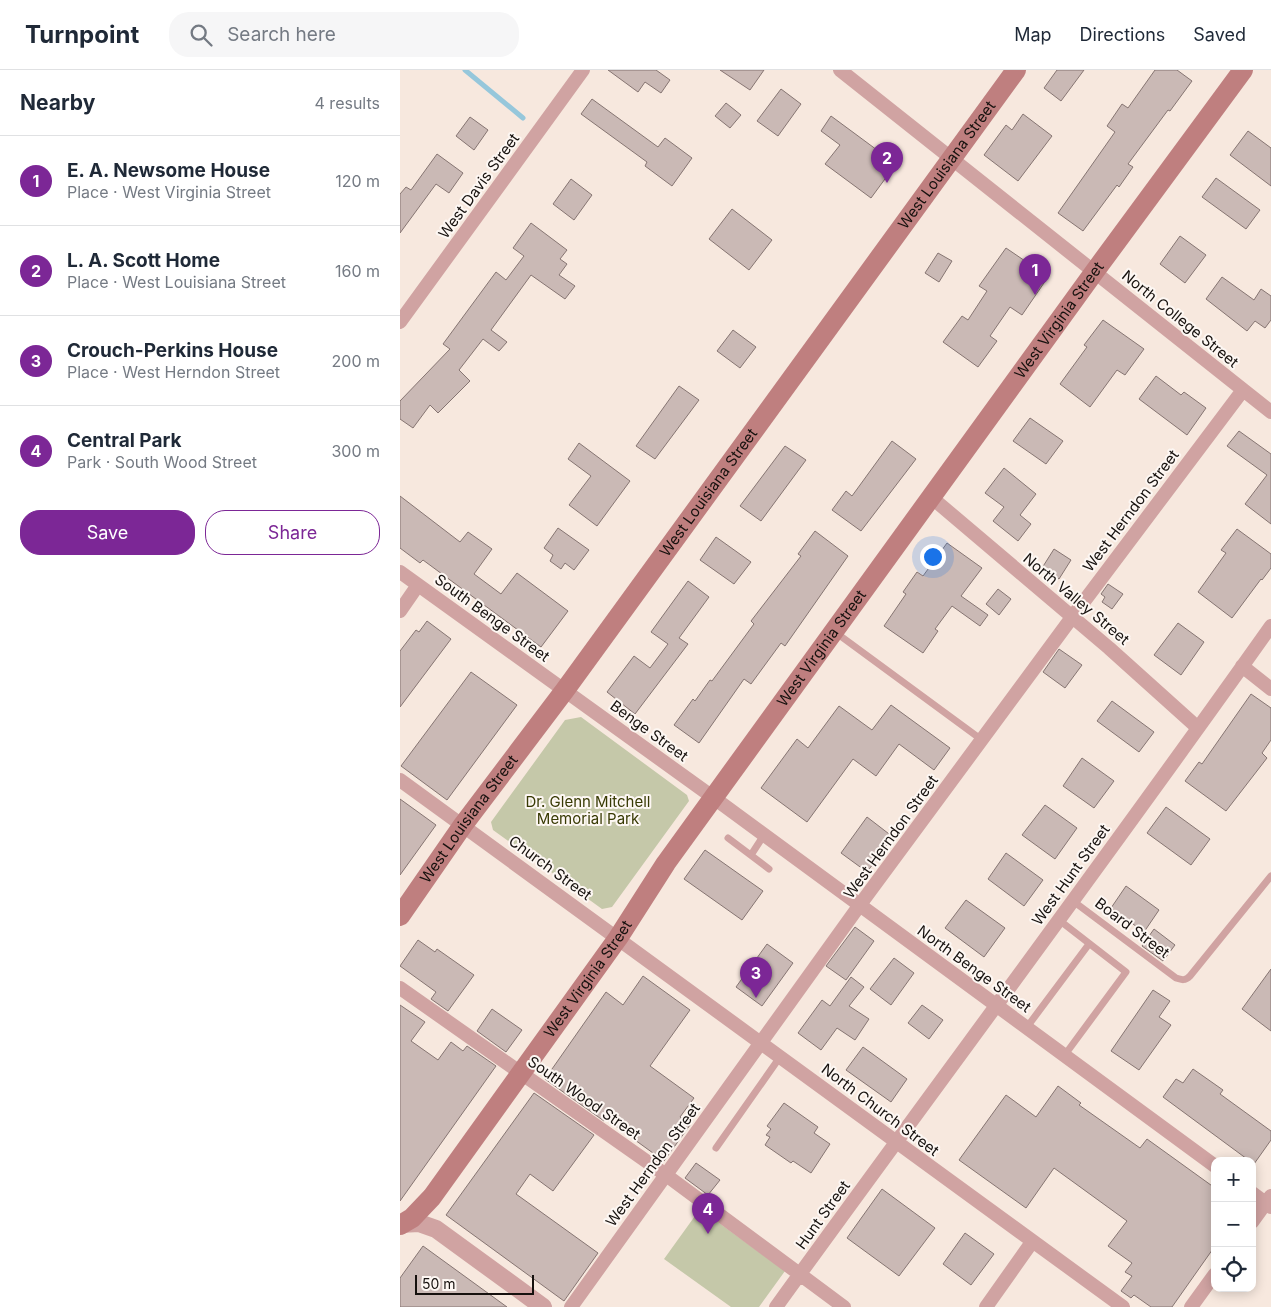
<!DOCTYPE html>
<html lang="en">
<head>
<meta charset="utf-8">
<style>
	:root { --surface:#fff; --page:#f6f6f7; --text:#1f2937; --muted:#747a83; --line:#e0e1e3; --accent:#7c2796 }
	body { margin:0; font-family:Inter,sans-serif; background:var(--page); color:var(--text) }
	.controls { position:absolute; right:15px; bottom:15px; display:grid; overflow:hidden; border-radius:10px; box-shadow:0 2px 12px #0003 }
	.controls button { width:45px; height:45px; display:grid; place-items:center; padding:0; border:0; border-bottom:1px solid var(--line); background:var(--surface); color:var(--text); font:25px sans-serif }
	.scale { position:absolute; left:15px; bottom:12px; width:119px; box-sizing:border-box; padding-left:5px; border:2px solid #16110e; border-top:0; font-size:14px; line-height:18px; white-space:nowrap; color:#16110e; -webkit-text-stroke:4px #fdf7f3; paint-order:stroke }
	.you { position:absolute; left:532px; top:486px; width:18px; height:18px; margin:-12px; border:4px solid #fff; border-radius:50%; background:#1a73e8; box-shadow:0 0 0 8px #1a73e833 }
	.badge { display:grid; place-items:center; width:32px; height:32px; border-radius:50%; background:var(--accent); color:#fff; font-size:16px; font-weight:700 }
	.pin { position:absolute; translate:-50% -41px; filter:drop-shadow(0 1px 2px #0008) }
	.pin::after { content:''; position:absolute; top:26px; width:18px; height:15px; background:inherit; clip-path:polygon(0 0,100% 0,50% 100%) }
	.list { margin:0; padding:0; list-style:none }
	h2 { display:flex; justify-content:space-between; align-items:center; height:65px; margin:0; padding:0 20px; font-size:21px }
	h2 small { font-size:16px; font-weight:400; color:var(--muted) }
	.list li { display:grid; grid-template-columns:32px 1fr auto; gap:15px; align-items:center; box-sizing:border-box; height:90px; padding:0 20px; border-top:1px solid var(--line) }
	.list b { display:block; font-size:19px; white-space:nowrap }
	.list p { margin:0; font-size:16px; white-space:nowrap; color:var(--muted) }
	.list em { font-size:16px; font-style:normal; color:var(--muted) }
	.actions { display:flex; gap:10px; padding:15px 20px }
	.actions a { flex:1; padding:11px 0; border:1px solid var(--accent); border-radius:20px; text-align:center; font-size:18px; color:var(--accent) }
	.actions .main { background:var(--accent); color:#fff }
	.icon { flex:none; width:28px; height:28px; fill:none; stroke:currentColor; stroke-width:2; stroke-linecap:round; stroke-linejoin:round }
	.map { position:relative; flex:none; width:871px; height:1237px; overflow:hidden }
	header { display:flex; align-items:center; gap:30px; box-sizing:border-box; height:70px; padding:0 25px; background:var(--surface); border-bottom:1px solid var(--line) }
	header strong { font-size:24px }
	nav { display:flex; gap:28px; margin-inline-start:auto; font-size:18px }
	.search { width:350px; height:45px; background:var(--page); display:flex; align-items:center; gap:12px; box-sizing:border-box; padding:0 18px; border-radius:20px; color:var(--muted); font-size:19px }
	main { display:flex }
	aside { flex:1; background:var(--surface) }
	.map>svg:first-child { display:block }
	.green { fill:#c5c8a9 }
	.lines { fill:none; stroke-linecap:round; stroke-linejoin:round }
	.stream { stroke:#96c7db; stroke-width:5 }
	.building { fill:#cab9b5; stroke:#867572 }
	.service { stroke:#d0a3a2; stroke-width:7 }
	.minor { stroke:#d0a3a2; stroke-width:14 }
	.tertiary { stroke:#d0a3a2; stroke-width:18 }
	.secondary { stroke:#bf7f7f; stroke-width:20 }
	.labels { text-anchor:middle; stroke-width:4; stroke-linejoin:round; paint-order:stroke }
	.street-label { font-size:15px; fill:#16110e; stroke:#fdf7f3 }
	.park-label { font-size:15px; fill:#383a04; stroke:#fdf7f3 }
</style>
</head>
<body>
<header>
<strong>Turnpoint</strong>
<div class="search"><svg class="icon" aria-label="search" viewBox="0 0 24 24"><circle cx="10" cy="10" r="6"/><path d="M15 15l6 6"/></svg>Search here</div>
<nav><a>Map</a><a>Directions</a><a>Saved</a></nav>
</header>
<main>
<aside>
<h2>Nearby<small>4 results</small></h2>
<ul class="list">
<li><span class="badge">1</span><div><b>E. A. Newsome House</b><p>Place · West Virginia Street</p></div><em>120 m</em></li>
<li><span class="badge">2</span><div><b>L. A. Scott Home</b><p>Place · West Louisiana Street</p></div><em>160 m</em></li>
<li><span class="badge">3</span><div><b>Crouch-Perkins House</b><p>Place · West Herndon Street</p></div><em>200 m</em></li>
<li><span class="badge">4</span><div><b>Central Park</b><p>Park · South Wood Street</p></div><em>300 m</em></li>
</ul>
<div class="actions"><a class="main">Save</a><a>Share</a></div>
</aside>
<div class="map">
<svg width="871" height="1237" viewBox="0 0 871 1237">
	<rect width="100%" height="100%" fill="#f7e8de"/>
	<path class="green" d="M181,647l106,78 2,6 -77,106 -10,2 -109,-79 -2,-8 74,-102z
		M300,1139l85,62 -26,36h-28l-67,-48z"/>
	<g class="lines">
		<path class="stream" d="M65,0l58,48"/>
	</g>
	<path class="building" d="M208,0h48l14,10 -9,13 -16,-11 -7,10z
		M320,0h44l-14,20z
		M657,0h27l-23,31 -17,-13z
		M755,0h22l15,11 -22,30 -2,-1 -40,54 5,3 -14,20 -2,-2 -34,46 -25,-18 57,-81 -8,-6 15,-22 6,4z
		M381,19l20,15 -23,32 -21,-15z
		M192,29l66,48 7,-9 27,20 -20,28 -27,-20 2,-4 -66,-48z
		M326,33l15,12 -11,13 -15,-12z
		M623,44l29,22 -34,45 -34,-26 22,-30 6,5z
		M431,46l65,48 -25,34 -46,-34 15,-19 -19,-14z
		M70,47l18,13 -14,20 -18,-14z
		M848,61l23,17v38l-41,-31z
		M37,84l26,19 -14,20 -13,-9 -36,49v-39l6,-7 5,3z
		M816,108l44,32 -14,19 -44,-32z
		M171,109l21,16 -18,25 -21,-16z
		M332,139l40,31 -23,30 -40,-31z
		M131,153l36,27 -7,9 7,5 -8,11 16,11 -10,13 -34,-24 -40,55 16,12 -8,9 -16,-12 -24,31 11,11 -32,32 -8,-8 -17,23 -13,-9v-18l50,-52 -7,-5 53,-72 10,8 18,-24 -11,-8z
		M780,166l26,19 -21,28 -25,-19z
		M606,178l22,15 -3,3 21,14 -24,35 -12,-8 -20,29 7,5 -19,26 -35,-25 19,-26 6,4 19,-29 -8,-5z
		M538,183l14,8 -13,21 -14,-9z
		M822,207l32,23 7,-11 10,7v24l-6,8 -10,-7 -8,10 -41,-32z
		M703,250l41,29 -19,26 -8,-5 -27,37 -30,-23 27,-37 -3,-2z
		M333,260l23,17 -16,21 -23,-17z
		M756,306l25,19 3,-3 22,16 -19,27 -48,-36z
		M279,316l20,14 -44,59 -19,-13z
		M630,348l33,23 -17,23 -33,-23z
		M839,361l32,23v70l-26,-20 22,-29 -40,-29z
		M492,371l24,18 -55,72 -29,-21 14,-19 6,5z
		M179,373l51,38 -33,45 -28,-21 22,-29 -23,-17z
		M385,376l21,14 -45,61 -21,-15z
		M604,398l32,26 -16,21 11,9 -13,17 -25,-20 11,-14 -19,-14z
		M0,426l60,46 8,-10 24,17 -18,25 27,20 16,-21 51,38 -27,36 -118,-87 -3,3 -20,-15z
		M158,458l31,22 -15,20 -9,-7 -4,6 -11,-8 3,-6 -9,-7z
		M837,459l34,25v14l-9,12 -1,-1 -29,39 -34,-26 28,-39 -5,-3z
		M415,461l33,25 -63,90 -4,-3 -30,41 -7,-5 -45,64 -25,-18 19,-26 2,2 15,-21 2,1 42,-57 -3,-3 50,-65 -3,-2z
		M316,467l35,25 -17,22 -34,-24z
		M547,473l35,25 -21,28 27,19 -8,11 -28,-20 -17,23 3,2 -15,22 -39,-27 22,-32 -3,-2 14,-20 6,4z
		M654,479l17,11 -12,19 -17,-11z
		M288,511l21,16 -30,41 9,6 -53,70 -28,-22 27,-36 16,12 18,-24 -17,-12z
		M708,514l15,10 -11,15 -10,-7 3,-5 -4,-3z
		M598,519l13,10 -12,16 -13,-11z
		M27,551l24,18 -51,68v-56l16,-21 3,2z
		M778,553l26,19 -23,33 -27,-20z
		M659,579l23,16 -17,23 -22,-16z
		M71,602l46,33 -70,95 -46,-34z
		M851,624l20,14v32l-9,13 5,5 -41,53 -41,-30 14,-19 3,2z
		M712,631l42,31 -15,20 -42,-31z
		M491,635l59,43 -16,22 -35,-26 -23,32 -23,-17 -46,63 -46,-34 36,-49 11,9 31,-42 33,24z
		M682,688l32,23 -20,27 -31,-22z
		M0,729l36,26 -36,50z
		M645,735l32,23 -22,31 -33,-24z
		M766,737l44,32 -19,26 -44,-32z
		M467,747l26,20 -26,35 -26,-19z
		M305,780l58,41 -21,29 -58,-41z
		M606,783l37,27 -19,26 -36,-27z
		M726,816l33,24 -15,22 -33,-24z
		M566,830l39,28 -21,29 -39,-29z
		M455,857l19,14 -28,39 -20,-14z
		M754,859l21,16 -12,16 -21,-15z
		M18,870l17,12 2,-3 37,26 -26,36 -17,-12 5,-7 -36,-26z
		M367,874l26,19 -31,43 -26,-19z
		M494,888l20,15 -23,32 -21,-16z
		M871,899v62l-29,-22z
		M243,906l47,34 -40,56 44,32 -14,19 10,8 -26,36 -58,-42 -2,2 -59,-42 61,-87 17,13z
		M451,907l13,10 -15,19 20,13 -14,21 -18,-12 -16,22 -23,-17 24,-33 8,6z
		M753,920l17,11 -11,16 12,8 -32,45 -28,-19z
		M0,935l25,17 -14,19 27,19 13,-18 12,9 4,-5 29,20 -96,135z
		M522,935l21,15 -14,19 -21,-16z
		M92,939l30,21 -16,22 -29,-21z
		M463,977l44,32 -16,23 -45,-32z
		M793,999l30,21 -3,4 51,37v9l-17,24 -2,-3 -5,-2 -84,-62 13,-18 7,4z
		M658,1016l23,17 -2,2 61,43 7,-9 68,49v58l-43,61h-21l-17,-12 -3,3 -10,-7 11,-15 -7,-4 7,-9 -24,-17 19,-25 -73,-53 -28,40 -67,-48 47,-65 30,22z
		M134,1023l60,42 -41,56 -23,-17 -14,20 82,59 -34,48 -118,-86z
		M384,1033l34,24 -4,6 16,11 -19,29 -18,-12 -2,2 -26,-18 5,-8 -4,-2 5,-6 -4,-3z
		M296,1093l24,17 -12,15 -23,-17z
		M482,1119l53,39 -36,48 -52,-38z
		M565,1163l29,21 -23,31 -28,-21z
		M23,1176l84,61h-107v-29z"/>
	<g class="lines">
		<path class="service" d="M435,562l147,108
			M328,768l41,31
			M351,785l13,-20
			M673,831l103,77c6,2 9,3 14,-2l81,-100
			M659,850l67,52 -62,84
			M627,957l62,-83
			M316,1078l64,-91"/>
		<path class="minor" d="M440,0l431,342
			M0,252l183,-252
			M531,427l178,151 89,80
			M0,502l314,226 501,368
			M0,541l18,-26
			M842,596l29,23
			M0,710l723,527
			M0,918l266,187 178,132
			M852,1123l19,14
			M852,1152l19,-26
			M171,1237l288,-401 214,-290 170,-226
			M376,1237c165,-228 333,-452 495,-681
			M586,1237l46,-65
			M791,1237l24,-33"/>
		<path class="tertiary" d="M0,1154l19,-1 17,6 107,78"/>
		<g class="secondary">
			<path id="s1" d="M0,846l63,-91 102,-135 451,-620"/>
			<path id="s2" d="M0,1155l12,-7 20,-21 186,-259 48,-75 429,-592 148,-201"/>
		</g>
	</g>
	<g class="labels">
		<g class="street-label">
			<text dy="5" stroke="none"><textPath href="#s1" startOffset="929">West Louisiana Street</textPath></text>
			<text transform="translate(79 116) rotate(-54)" y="5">West Davis Street</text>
			<text transform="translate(780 249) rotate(39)" y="5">North College Street</text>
			<text dy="5" stroke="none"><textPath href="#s2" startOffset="1121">West Virginia Street</textPath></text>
			<text dy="5" stroke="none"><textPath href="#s1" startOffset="524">West Louisiana Street</textPath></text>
			<text transform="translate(731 441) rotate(-53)" y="5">West Herndon Street</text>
			<text transform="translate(676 529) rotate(40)" y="5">North Valley Street</text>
			<text transform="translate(92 548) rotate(36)" y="5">South Benge Street</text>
			<text dy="5" stroke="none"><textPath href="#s2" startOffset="716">West Virginia Street</textPath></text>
			<text transform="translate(249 661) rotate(36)" y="5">Benge Street</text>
			<text dy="5" stroke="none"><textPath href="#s1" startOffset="119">West Louisiana Street</textPath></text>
			<text transform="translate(491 767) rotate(-54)" y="5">West Herndon Street</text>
			<text transform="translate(150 798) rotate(36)" y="5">Church Street</text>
			<text transform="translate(671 805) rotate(-54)" y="5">West Hunt Street</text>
			<text transform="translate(732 858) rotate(37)" y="5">Board Street</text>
			<text transform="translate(574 899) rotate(36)" y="5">North Benge Street</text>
			<text dy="5" stroke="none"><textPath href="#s2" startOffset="311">West Virginia Street</textPath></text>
			<text transform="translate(184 1028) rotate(35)" y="5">South Wood Street</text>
			<text transform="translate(480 1040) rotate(37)" y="5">North Church Street</text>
			<text transform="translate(253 1095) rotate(-54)" y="5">West Herndon Street</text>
			<text transform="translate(423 1145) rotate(-54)" y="5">Hunt Street</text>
		</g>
		<g class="park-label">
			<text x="188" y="737">Dr. Glenn Mitchell<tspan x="188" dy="17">Memorial Park</tspan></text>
		</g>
	</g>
</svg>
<div class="controls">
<button>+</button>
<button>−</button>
<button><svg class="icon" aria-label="locate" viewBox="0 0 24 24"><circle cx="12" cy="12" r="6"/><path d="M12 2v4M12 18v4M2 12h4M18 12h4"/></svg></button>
</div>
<div class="scale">50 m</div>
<div class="you"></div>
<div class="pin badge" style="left:635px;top:225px">1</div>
<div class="pin badge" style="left:487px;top:113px">2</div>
<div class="pin badge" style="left:356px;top:928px">3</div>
<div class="pin badge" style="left:308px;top:1164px">4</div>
</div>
</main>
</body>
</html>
